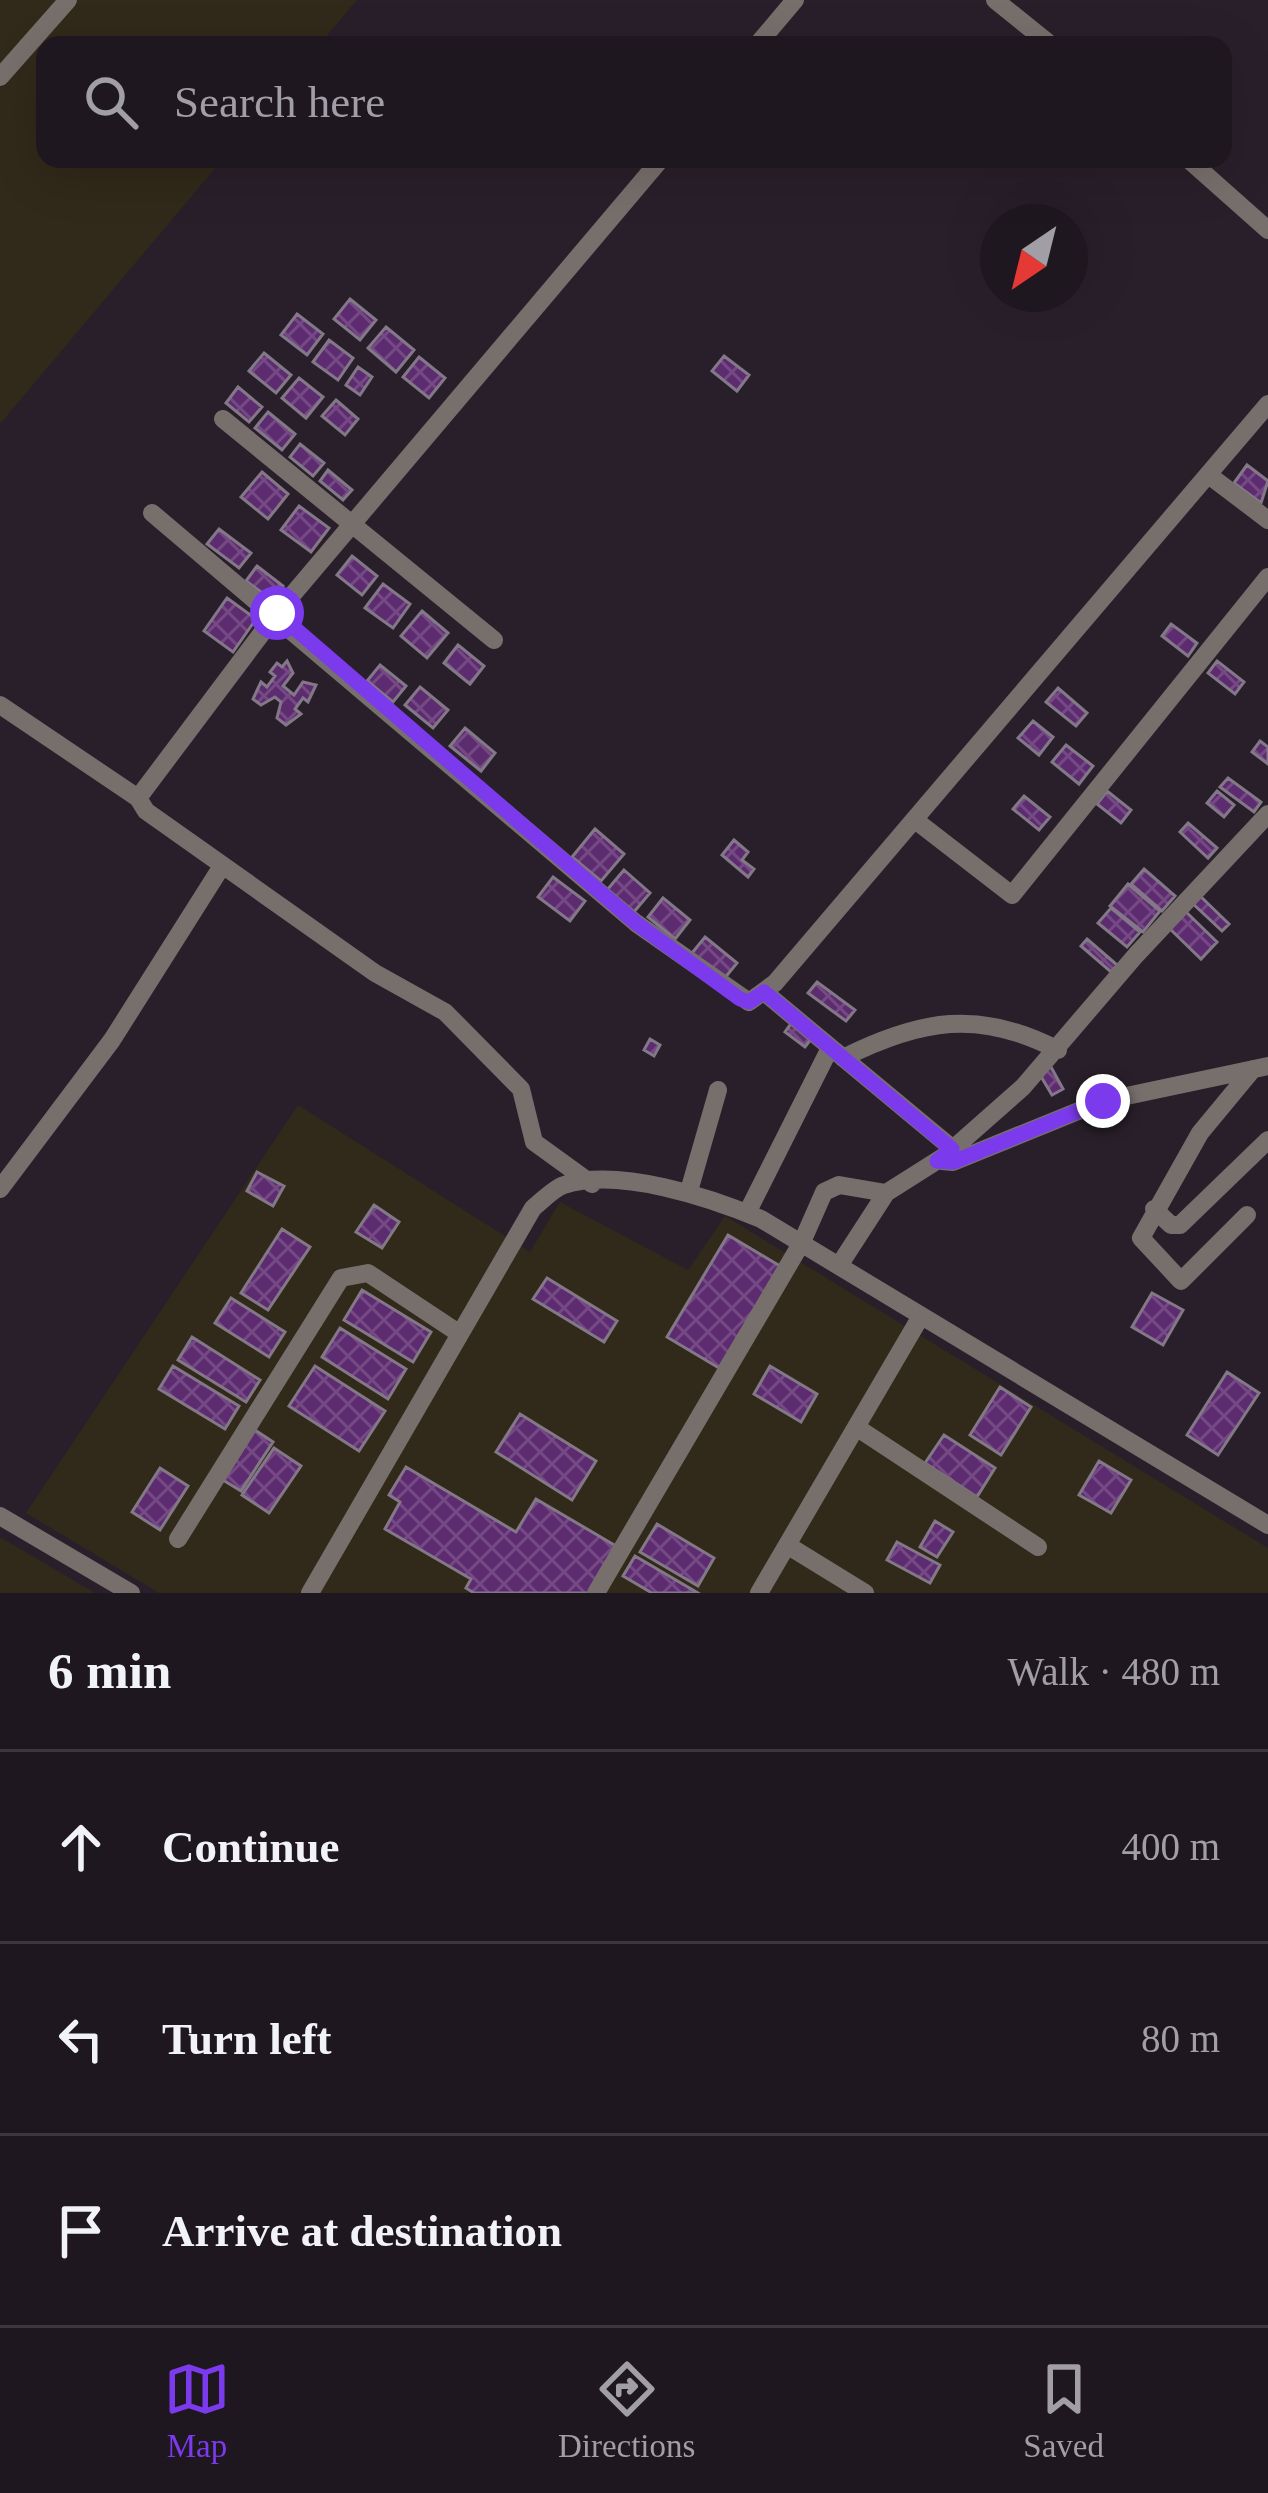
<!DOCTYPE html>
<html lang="en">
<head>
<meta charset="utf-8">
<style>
	:root { --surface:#1f1720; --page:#2c242d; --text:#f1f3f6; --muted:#a19fa5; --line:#3c363e; --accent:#7c3aed }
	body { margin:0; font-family:"Times New Roman",serif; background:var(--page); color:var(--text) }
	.compass { position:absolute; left:980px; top:204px; width:108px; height:108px; border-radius:50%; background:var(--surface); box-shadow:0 12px 48px #0002; rotate:215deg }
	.stop { position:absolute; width:36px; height:36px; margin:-27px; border:9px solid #7c3aed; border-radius:50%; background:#fff }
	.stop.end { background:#7c3aed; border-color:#fff; box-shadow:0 3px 12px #0008 }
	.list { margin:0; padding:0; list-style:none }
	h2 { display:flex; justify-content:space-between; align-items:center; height:156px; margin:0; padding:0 48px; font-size:51px }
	h2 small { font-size:39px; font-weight:400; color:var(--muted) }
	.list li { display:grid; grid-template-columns:78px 1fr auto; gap:36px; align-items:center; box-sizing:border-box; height:192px; padding:0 48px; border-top:3px solid var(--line) }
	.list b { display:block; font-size:45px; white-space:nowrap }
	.list em { font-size:39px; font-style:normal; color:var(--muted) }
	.icon { flex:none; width:66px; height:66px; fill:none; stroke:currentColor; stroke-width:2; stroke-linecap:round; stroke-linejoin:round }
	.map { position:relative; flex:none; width:1268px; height:1593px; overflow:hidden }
	.search { position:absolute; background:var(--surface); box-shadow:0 12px 48px #0002; left:36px; right:36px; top:36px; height:132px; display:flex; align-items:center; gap:30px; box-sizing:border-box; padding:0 42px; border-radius:24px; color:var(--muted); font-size:45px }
	.sheet { height:732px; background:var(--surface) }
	nav { display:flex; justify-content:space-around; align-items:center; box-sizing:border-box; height:168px; border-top:3px solid var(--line); background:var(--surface); font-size:33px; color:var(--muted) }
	nav a { display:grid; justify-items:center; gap:6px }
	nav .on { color:var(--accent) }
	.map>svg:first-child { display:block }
	.industrial { fill:#312919 }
	.building { fill:url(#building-cross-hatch); stroke:#837887; stroke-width:3 }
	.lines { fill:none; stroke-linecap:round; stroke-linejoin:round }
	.minor { stroke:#776f6c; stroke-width:18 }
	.route { stroke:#7c3aed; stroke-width:15 }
</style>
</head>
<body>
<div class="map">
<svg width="1268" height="1593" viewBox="0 0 1268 1593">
	<defs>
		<pattern id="building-cross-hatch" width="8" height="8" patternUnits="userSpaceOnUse" patternTransform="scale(3)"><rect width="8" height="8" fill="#5d2b6f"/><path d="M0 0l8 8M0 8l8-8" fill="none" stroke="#754a84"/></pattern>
	</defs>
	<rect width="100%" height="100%" fill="#291f2a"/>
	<path class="industrial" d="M0,0h357l-38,45h-274v114h178l-223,265z
		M298,1105l232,147 30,-50 128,68 37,-54 543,332v45h-1109l-133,-80z
		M0,1537l95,56h-95z"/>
	<path class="building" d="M350,299l26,21 -16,20 -26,-21z
		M297,314l26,20 -16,21 -26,-20z
		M386,327l28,23 -18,22 -28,-24z
		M329,340l24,18 -15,22 -25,-18z
		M264,353l27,22 -15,18 -27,-22z
		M724,356l25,19 -12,16 -25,-20z
		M419,357l26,21 -16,20 -26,-21z
		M358,367l14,10 -12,18 -14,-10z
		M299,378l24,19 -17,21 -24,-20z
		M238,387l24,20 -13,15 -23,-19z
		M336,400l22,19 -13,16 -23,-19z
		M268,412l27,22 -13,16 -27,-22z
		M300,444l24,19 -11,13 -23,-19z
		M1247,465l21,16 -7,22 -27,-20z
		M328,470l24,20 -9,10 -23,-19z
		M262,472l26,22 -20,25 -27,-22z
		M299,506l30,22 -18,24 -30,-22z
		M219,529l32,24 -12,15 -32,-24z
		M352,556l25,20 -15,19 -25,-20z
		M257,566l26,20 -11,14 -26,-19z
		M383,584l27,20 -17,24 -28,-20z
		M227,598l29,21 -23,33 -29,-21z
		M422,611l26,22 -21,25 -26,-22z
		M1171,624l26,19 -9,13 -26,-20z
		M458,645l26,21 -14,18 -26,-21z
		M287,661l6,12 -10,13 11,9 9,-13 13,3 -8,17 -5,-4 -8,11 6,5 -15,11 -9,-7 4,-16 -6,-5 -14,8 -8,-6 8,-17 6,5 8,-11 -5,-4 7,-9 5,4z
		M1217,661l27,21 -9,12 -27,-21z
		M380,665l26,21 -13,16 -26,-21z
		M420,687l28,23 -15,18 -28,-23z
		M1058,688l29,25 -11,13 -30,-24z
		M1033,721l20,16 -14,18 -21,-17z
		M465,728l30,25 -14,18 -31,-25z
		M1260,741l8,6v17l-16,-12z
		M1066,745l27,21 -14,18 -27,-22z
		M1228,778l33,24 -7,10 -34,-25z
		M1107,791l24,19 -10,13 -24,-19z
		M1217,791l17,14 -10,12 -17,-14z
		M1024,796l26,21 -11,13 -26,-21z
		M1188,823l29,25 -9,10 -28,-26z
		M595,829l29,25 -23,27 -29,-24z
		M734,840l14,12 -6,8 12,9 -6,8 -26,-22z
		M1144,869l31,27 -13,15 -31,-27z
		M624,870l26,23 -17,20 -26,-23z
		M553,877l32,24 -15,20 -32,-24z
		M1128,884l32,27 -17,21 -33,-26z
		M1198,894l31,30 -7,7 -31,-29z
		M663,898l27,22 -15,19 -27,-22z
		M1111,908l29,24 -13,15 -29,-24z
		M1183,909l34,33 -16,17 -34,-33z
		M705,937l32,26 -13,16 -32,-26z
		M1087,939l30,26 -6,7 -30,-26z
		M817,982l38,28 -9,11 -38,-28z
		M795,1018l20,16 -10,13 -20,-15z
		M650,1039l10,6 -6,11 -10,-6z
		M1051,1067l12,22 -11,6 -13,-22z
		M257,1172l27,14 -11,20 -26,-15z
		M374,1205l25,17 -17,26 -26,-16z
		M282,1229l28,18 -42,63 -27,-17z
		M728,1235l52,31 -61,102 -52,-31z
		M547,1278l70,43 -13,21 -71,-43z
		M362,1290l69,42 -18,30 -69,-42z
		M1152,1293l31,17 -20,35 -31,-18z
		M231,1298l54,34 -16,25 -54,-34z
		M340,1328l66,41 -18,30 -66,-42z
		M192,1337l68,43 -14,22 -68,-42z
		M173,1366l66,40 -14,23 -66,-40z
		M315,1366l70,45 -26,40 -70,-45z
		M770,1366l47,28 -16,28 -47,-28z
		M1227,1372l32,21 -41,62 -31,-20z
		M1000,1387l31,20 -30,48 -31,-20z
		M520,1414l76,47 -24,39 -76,-48z
		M255,1430l18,12 -32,49 -18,-11z
		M944,1435l51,33 -18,29 -52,-34z
		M274,1448l27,18 -32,47 -27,-18z
		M1099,1461l32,19 -20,33 -32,-18z
		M406,1467l110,65 20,-33 80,47 -27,47h-115l-8,-5 5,-9 -86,-50 15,-27 -11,-7z
		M160,1468l28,18 -28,44 -28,-18z
		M935,1521l18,11 -16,25 -17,-10z
		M657,1524l57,34 -16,28 -58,-34z
		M897,1542l43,23 -10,18 -43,-23z
		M635,1556l63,37h-46l-29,-17z"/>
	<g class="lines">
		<path class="minor" d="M995,0l56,45
			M757,45l38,-45
			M0,77l68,-77
			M1188,159l80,71
			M223,419l271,221
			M1210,476l58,44
			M152,513l484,410 113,79 26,-19 493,-579
			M0,705l138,93
			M915,820l97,75 256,-318
			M764,992l189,157
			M843,1058c78,-39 136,-49 215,-8
			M942,1161l11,1 150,-61 165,-35
			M592,1184l-58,-42 -13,-53 -76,-77 -70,-39 -229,-162 -8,-13 139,-185 384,-454
			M0,1189l112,-149 110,-174
			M689,1191l29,-101
			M1154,1209l17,16h9l88,-85
			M747,1213l83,-165
			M1247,1215l-66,66 -40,-43 59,-105 53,-64
			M840,1264l46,-71 60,-38 77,-68 113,-132 132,-141
			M856,1427l182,120
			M0,1516l131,77
			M178,1539l163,-261 27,-5 92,61
			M787,1545l78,48
			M310,1593l223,-385c9,-7 21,-20 31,-23 55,-18 147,13 197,34l507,306
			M596,1593l206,-351 22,-50 15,-7 47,8
			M759,1593l162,-277"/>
	</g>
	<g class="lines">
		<path class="route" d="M277,613l359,310 104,76 9,3 15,-10 188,157 -15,12 16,1 150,-61"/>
	</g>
</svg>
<svg class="compass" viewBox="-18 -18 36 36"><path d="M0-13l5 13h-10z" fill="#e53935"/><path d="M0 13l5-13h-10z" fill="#a19fa5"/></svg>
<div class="stop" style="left:277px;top:613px"></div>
<div class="stop end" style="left:1103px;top:1101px"></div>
<div class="search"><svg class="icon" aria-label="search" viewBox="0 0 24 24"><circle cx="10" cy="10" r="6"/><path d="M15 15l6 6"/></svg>Search here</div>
</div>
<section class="sheet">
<h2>6 min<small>Walk · 480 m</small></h2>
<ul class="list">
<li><svg class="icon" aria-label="ahead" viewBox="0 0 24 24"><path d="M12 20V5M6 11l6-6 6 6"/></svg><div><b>Continue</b></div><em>400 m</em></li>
<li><svg class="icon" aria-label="left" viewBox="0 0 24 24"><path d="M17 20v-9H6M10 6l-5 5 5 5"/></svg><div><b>Turn left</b></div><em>80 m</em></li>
<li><svg class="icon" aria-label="arrive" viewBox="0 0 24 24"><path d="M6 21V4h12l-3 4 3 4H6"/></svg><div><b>Arrive at destination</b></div></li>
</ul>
</section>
<nav>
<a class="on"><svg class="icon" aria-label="map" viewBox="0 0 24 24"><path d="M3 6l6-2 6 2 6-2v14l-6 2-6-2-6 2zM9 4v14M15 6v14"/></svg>Map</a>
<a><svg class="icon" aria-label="directions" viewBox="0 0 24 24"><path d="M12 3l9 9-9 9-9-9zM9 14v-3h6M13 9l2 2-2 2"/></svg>Directions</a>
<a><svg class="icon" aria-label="saved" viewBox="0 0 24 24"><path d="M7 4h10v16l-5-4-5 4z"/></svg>Saved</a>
</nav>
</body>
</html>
